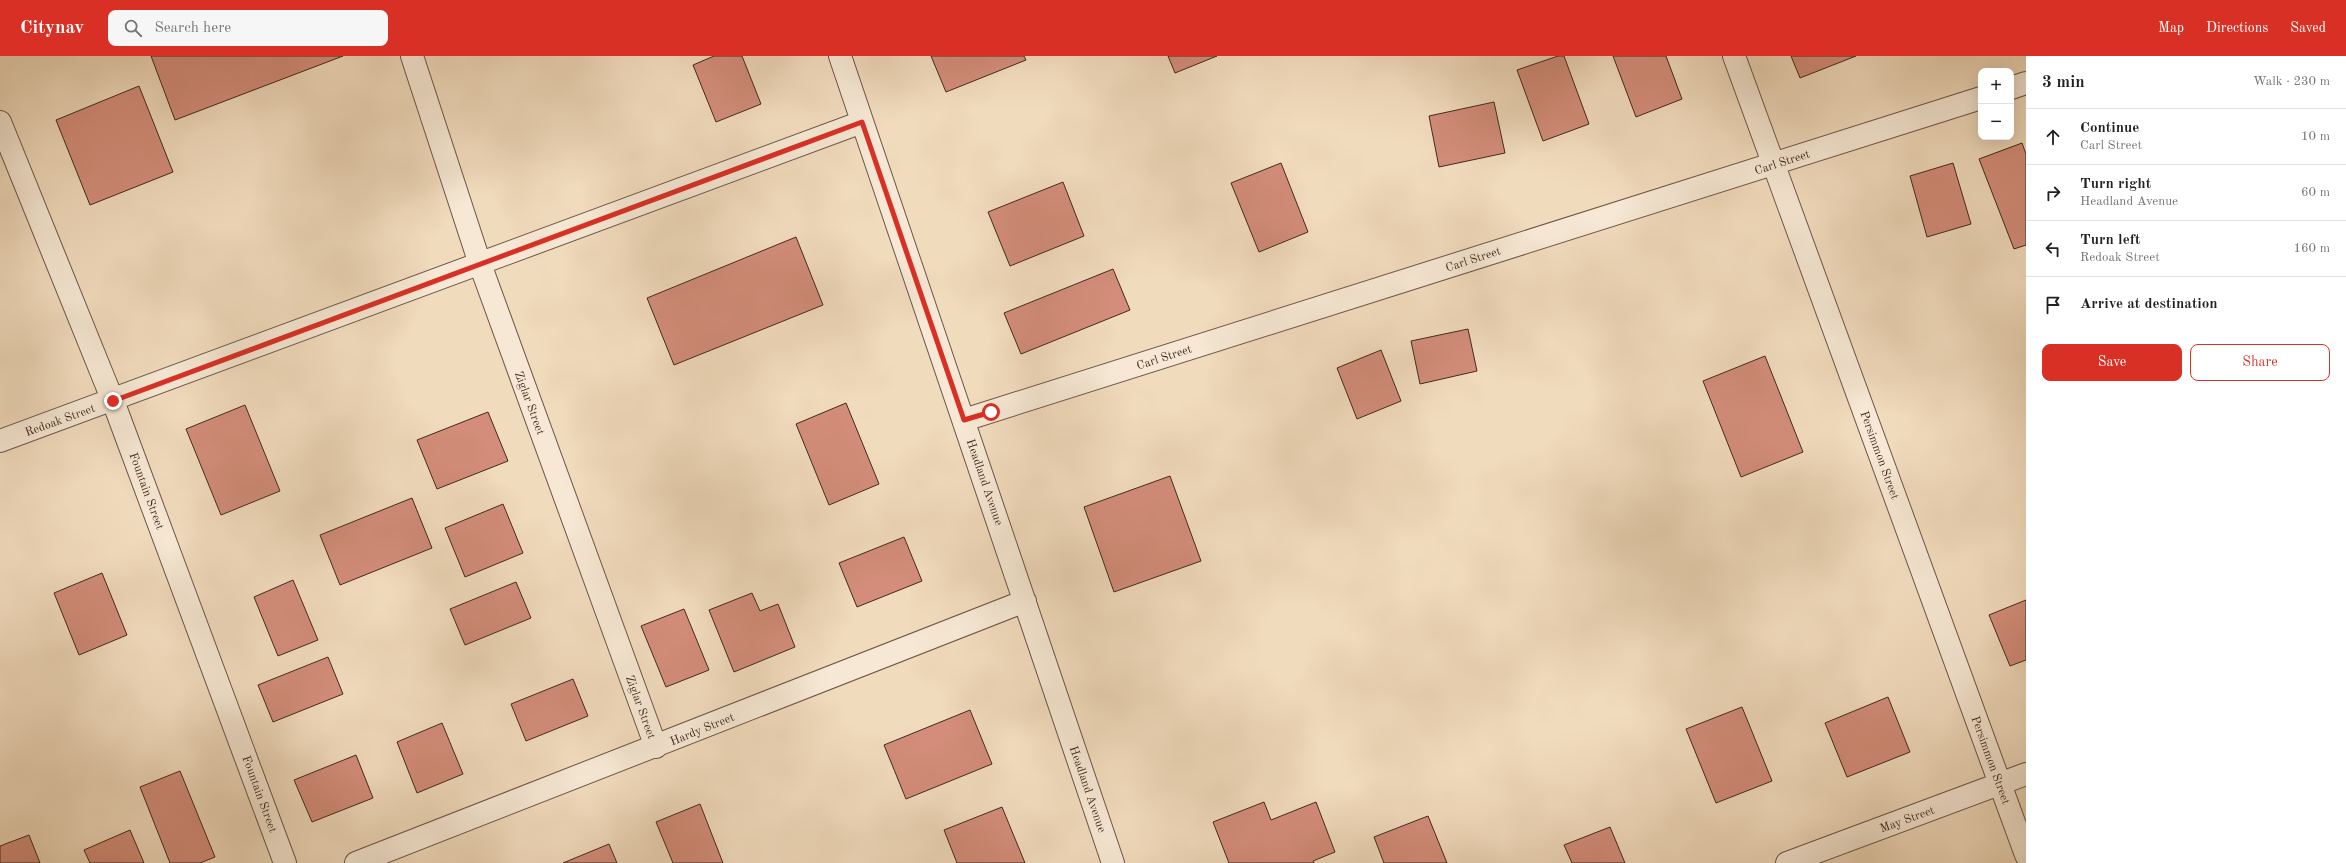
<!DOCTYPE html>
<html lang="en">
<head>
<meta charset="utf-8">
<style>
	:root { --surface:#fff; --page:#f6f6f6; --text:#202124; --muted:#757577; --line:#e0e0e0; --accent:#d93025 }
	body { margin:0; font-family:"Old Standard TT",serif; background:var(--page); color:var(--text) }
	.controls { position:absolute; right:12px; top:12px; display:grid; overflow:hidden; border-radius:8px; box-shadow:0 4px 16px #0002 }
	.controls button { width:36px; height:36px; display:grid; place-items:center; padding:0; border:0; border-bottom:1px solid var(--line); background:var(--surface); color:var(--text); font:20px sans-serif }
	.stop { position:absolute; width:12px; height:12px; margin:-9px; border:3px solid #d93025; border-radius:50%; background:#fff }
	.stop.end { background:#d93025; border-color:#fff; box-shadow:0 1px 4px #0008 }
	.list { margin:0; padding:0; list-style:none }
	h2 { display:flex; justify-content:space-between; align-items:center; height:52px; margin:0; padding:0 16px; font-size:17px }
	h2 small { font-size:13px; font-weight:400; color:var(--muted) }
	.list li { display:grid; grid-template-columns:26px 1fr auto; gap:12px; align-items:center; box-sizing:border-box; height:56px; padding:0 16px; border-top:1px solid var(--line) }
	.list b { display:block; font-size:15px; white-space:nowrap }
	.list p { margin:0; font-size:13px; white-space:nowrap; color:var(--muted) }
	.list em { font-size:13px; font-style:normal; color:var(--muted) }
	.actions { display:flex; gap:8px; padding:12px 16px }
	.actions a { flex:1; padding:9px 0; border:1px solid var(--accent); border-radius:8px; text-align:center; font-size:14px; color:var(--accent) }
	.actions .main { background:var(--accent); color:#fff }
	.icon { flex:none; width:22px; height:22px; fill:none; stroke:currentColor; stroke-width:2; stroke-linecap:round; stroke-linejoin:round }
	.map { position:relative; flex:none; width:2026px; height:807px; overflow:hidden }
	header { display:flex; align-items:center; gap:24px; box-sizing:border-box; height:56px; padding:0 20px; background:var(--accent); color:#fff }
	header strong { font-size:19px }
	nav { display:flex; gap:22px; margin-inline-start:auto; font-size:14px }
	.search { width:280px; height:36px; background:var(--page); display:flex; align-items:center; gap:10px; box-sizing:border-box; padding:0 14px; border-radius:8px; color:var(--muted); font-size:15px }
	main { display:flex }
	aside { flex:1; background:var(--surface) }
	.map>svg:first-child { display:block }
	.building { fill:#d38d7a; stroke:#412920 }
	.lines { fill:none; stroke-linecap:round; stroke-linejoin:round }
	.minor-casing { stroke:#6d5647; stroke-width:24 }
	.minor { stroke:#f6e8d4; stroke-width:22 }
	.route { stroke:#d93025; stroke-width:5 }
	.labels { text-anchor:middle; stroke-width:4; stroke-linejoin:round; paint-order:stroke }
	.street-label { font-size:12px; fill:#412920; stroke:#f6e8d4 }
</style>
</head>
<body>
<header>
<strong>Citynav</strong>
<div class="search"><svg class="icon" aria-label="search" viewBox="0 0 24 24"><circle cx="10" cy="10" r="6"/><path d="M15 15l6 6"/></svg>Search here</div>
<nav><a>Map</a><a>Directions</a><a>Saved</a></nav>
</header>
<main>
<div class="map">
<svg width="2026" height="807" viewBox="0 0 2026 807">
	<rect width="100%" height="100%" fill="#f1dbbd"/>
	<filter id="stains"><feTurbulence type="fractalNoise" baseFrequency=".005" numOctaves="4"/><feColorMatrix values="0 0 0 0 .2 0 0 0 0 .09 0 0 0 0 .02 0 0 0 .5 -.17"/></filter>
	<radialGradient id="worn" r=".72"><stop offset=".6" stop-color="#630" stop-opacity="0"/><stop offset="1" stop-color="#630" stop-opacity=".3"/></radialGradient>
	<path class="building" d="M151,0h192l-168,64z
		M714,0h28l19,48 -45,18 -23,-57z
		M931,0h93l2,4 -80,32z
		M1168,0h49l-42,17z
		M1558,0h6l25,68 -46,17 -26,-71z
		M1613,0h53l16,43 -46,18z
		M1791,0h65l-56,22z
		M139,30l34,86 -83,33 -34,-85z
		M1494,46l11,51 -66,14 -10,-51z
		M2022,87l4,11v91l-12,4 -35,-90z
		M1281,107l27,69 -49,20 -28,-69z
		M1953,107l18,61 -44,13 -17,-61z
		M1063,126l21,54 -74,30 -22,-54z
		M796,181l27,68 -149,60 -27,-67z
		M1113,213l17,41 -109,44 -17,-41z
		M1468,273l9,42 -57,13 -9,-43z
		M1381,294l20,51 -44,18 -20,-51z
		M1765,300l38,96 -62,25 -38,-96z
		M846,347l33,81 -50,21 -33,-81z
		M245,349l35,86 -59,24 -35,-86z
		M488,356l20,49 -71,28 -20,-49z
		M1170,420l31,85 -87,31 -30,-85z
		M412,442l20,50 -92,37 -20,-50z
		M503,448l20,49 -58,24 -20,-49z
		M904,481l18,44 -65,26 -18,-44z
		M102,517l25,62 -48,20 -25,-62z
		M293,524l25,60 -40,16 -24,-59z
		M516,526l15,36 -66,27 -15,-36z
		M752,537l8,18 18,-7 17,43 -61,25 -25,-62z
		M2026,544v60l-16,6 -21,-51z
		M684,553l25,61 -43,17 -25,-61z
		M328,601l15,37 -70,28 -15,-37z
		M573,623l15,37 -62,25 -15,-37z
		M1888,641l22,55 -63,25 -22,-54z
		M1742,651l30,74 -56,22 -30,-74z
		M970,654l22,54 -86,35 -22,-54z
		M442,667l21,51 -46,19 -20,-51z
		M356,699l17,43 -61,24 -18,-42z
		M180,715l35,86 -15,6h-30l-30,-76z
		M1264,746l7,18 45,-18 19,50 -22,9 1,2h-85l-16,-41z
		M700,748l23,59h-50l-17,-41z
		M1002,751l23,56h-68l-13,-33z
		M1428,760l19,47h-63l-10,-26z
		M1610,771l15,36h-53l-8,-18z
		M130,774l14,33h-54l-6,-13z
		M29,779l11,28h-40v-17z
		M609,788l8,19h-54z"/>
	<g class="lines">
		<defs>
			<path id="minor" d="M412,0l68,208 176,483
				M840,0l273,807
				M1734,0l292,799
				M2011,32l15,-5
				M0,66l113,279 172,462
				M964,364l1017,-322
				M0,385l862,-319
				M356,807l669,-262
				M1787,807l239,-89"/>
		</defs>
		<use href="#minor" class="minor-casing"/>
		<use href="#minor" class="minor"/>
	</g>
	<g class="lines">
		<path class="route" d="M113,345l749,-279 102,298 27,-8"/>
	</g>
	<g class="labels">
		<g class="street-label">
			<text transform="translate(1782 106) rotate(-18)" y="4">Carl Street</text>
			<text transform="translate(1473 203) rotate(-18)" y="4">Carl Street</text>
			<text transform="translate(1164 301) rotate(-18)" y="4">Carl Street</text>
			<text transform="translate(530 347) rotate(70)" y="4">Ziglar Street</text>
			<text transform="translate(60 364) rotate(-20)" y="4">Redoak Street</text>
			<text transform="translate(1880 399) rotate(70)" y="4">Persimmon Street</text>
			<text transform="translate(985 426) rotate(71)" y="4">Headland Avenue</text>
			<text transform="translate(147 435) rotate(70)" y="4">Fountain Street</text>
			<text transform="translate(641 651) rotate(70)" y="4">Ziglar Street</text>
			<text transform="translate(702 673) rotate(-22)" y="4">Hardy Street</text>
			<text transform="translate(1991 704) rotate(70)" y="4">Persimmon Street</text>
			<text transform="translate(1088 733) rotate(71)" y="4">Headland Avenue</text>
			<text transform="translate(260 738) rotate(70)" y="4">Fountain Street</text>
			<text transform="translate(1907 763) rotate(-20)" y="4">May Street</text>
		</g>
	</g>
	<rect width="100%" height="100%" filter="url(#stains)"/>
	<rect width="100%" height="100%" fill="url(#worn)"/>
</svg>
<div class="controls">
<button>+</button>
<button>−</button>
</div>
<div class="stop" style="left:991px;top:356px"></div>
<div class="stop end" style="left:113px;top:345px"></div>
</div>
<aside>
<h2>3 min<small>Walk · 230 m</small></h2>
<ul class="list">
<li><svg class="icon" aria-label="ahead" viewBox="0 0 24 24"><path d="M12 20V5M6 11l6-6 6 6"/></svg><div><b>Continue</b><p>Carl Street</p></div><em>10 m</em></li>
<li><svg class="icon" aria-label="right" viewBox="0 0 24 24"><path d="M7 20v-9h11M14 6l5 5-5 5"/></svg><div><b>Turn right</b><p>Headland Avenue</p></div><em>60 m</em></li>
<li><svg class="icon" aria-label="left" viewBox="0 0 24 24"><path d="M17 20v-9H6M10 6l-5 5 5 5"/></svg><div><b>Turn left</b><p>Redoak Street</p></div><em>160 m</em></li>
<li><svg class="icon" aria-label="arrive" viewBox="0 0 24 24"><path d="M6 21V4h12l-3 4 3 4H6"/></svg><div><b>Arrive at destination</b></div></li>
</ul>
<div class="actions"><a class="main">Save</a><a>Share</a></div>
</aside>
</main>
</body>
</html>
